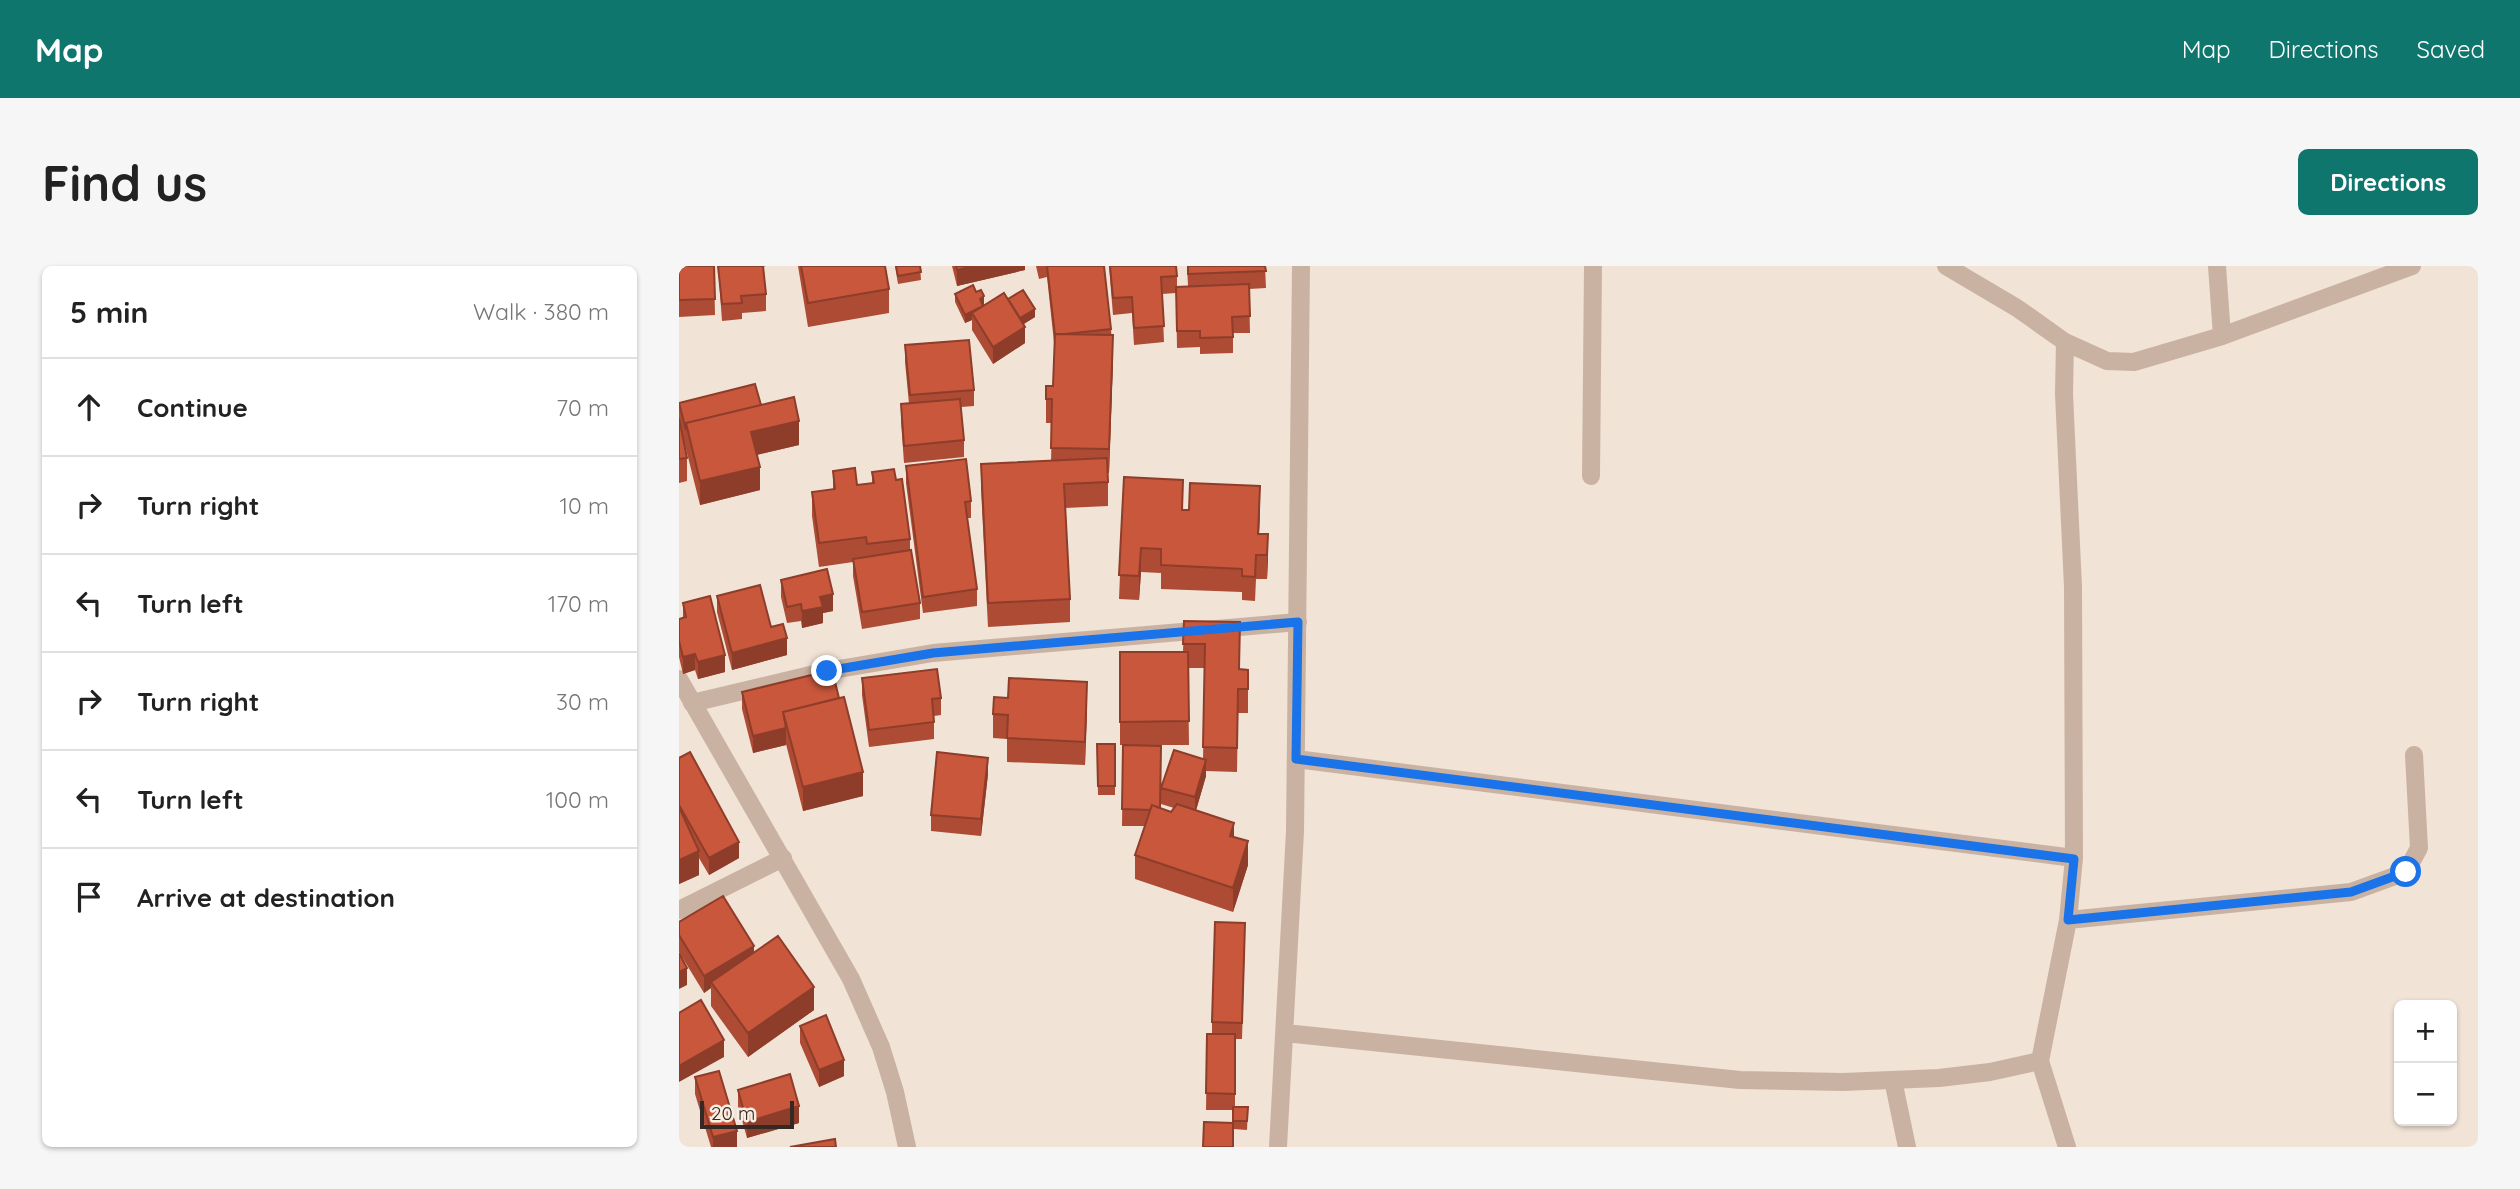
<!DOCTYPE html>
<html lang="en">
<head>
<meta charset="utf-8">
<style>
	:root { --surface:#fff; --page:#f6f6f6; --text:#222; --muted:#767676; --line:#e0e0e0; --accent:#0f766e }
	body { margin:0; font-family:Quicksand,sans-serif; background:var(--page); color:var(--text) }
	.controls { position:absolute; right:21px; bottom:21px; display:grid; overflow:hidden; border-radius:10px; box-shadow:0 2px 5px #0004 }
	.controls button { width:63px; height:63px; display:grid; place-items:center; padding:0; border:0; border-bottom:2px solid var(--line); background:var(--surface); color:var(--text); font:35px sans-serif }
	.scale { position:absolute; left:21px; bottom:18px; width:94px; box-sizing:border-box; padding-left:7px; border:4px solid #342925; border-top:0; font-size:19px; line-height:24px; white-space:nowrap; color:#342925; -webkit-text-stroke:5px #f9eee2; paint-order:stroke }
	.stop { position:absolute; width:21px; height:21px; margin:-16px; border:5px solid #1a73e8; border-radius:50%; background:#fff }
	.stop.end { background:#1a73e8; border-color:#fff; box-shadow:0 2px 7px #0008 }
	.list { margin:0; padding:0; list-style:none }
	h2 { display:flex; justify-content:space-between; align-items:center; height:91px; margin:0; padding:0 28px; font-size:30px }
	h2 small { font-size:23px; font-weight:400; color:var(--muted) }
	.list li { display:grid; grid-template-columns:46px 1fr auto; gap:21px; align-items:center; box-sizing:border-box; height:98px; padding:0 28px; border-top:2px solid var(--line) }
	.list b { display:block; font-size:26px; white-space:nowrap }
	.list em { font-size:23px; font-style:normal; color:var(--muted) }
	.icon { flex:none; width:38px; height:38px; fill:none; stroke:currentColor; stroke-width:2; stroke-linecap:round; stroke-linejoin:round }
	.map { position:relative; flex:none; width:1799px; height:881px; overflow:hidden; border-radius:10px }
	header { display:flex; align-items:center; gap:42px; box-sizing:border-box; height:98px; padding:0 35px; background:var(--accent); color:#fff }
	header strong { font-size:33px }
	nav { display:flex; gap:38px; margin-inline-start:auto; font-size:24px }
	.intro { display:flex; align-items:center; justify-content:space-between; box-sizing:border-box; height:168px; padding:0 42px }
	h1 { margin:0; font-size:49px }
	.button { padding:18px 32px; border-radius:10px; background:var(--accent); color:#fff; font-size:24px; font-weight:700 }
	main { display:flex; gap:42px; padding:0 42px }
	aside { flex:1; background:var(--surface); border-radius:10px; box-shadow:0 2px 5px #0004 }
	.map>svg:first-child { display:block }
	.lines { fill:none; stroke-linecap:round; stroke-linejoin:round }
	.minor { stroke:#c9b2a2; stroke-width:18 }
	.tertiary { stroke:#c9b2a2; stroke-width:18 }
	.wall { fill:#ad4b34; fill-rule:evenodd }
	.shaded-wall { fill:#8d3d2a }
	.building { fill:#c9573c; stroke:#8d3d2a; stroke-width:2 }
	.route { stroke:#1a73e8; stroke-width:9 }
</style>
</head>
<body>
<header>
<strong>Map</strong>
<nav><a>Map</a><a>Directions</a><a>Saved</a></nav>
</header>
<div class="intro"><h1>Find us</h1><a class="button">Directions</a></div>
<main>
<aside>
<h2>5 min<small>Walk · 380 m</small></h2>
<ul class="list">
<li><svg class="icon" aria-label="ahead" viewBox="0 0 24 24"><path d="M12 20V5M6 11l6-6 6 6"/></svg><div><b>Continue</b></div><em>70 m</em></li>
<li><svg class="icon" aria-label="right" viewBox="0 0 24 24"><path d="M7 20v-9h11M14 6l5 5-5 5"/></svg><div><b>Turn right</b></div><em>10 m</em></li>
<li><svg class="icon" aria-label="left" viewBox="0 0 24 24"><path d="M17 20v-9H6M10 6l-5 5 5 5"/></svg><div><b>Turn left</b></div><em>170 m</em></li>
<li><svg class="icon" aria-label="right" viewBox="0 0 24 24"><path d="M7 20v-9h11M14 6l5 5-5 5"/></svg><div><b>Turn right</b></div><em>30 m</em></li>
<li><svg class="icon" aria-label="left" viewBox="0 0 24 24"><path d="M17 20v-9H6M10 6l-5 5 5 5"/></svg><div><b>Turn left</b></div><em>100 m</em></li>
<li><svg class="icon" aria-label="arrive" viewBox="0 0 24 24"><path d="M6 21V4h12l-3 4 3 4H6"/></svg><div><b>Arrive at destination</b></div></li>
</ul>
</aside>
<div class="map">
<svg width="1799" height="881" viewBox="0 0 1799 881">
	<rect width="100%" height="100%" fill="#f1e3d6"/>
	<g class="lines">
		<path class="minor" d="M1267,0l71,42 48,34 42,19 27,1 88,-26 190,-70
			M1538,0l5,70
			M1386,76l-1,52 9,193 1,271 -6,62 -28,141 27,86
			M912,210l2,-210
			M13,437l135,-32 106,-18 365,-31
			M617,493l778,99
			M0,644l104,-52
			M1389,654l283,-28 55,-20 13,-24 -5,-93
			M606,767l455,47 103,2 96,-4 51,-6 50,-11
			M1214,814l14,67
			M599,881l17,-316 6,-565"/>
		<path class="tertiary" d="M0,413l172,300 30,68 14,45 12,55"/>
	</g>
	<path class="wall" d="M0,0h35l1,49 -36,2z
		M39,0h48l-3,1 3,27v17l-24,2v6l-20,2z
		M119,0h87l4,23v24l-81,14z
		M216,0h25l1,14 -23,4z
		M273,0h73v4l-68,16z
		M357,0h69h-1l7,63 2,30 -4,114h-1v33l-43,2 5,91v23l-82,5 -7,-139v-24l70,-3 1,-38h-6v-24l7,-13 2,-34 -8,-75 -8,2z
		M430,0l68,10v11l11,-1 -1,-20h78l1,22 -17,1 1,44h-17v20l-33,1v-7l-23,1 -1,-55 -14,1 2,48 -30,3 -2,-32 -19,2z
		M297,26l8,13 -1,2 25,-7 27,17 -11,7 1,19 -32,21 -21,-34v-10l-7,3 -10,-21v-8z
		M226,79l69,45v16l-13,1 3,33v17l-60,6 -3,-42v-17h8l-4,-42z
		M0,137l82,2 38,40 -42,10 3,35 -60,15 -20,-80 7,33v23l-8,2z
		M227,200l65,35v17h-4l10,71v17l-54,7 -17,-130z
		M154,205l24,14 15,-2v-11l24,8 14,59v11l10,53v16l-58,10 -9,-53v-14l-34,5 -7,-51v-24l21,-3z
		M445,211l59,33h77l-1,24 9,24 -1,21h-11l-1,22 -13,-1v-8l-81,-3v-16l-20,-1 -2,28 -20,-1z
		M102,314l52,31 -10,2v10l-21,5 -1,-7 -14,2 -6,-26z
		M38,330l54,31 16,28 -55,15 -15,-58z
		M4,337l42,69 -27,7 -3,-9 -12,4 -4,-17v-38l4,-1z
		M505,355l55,48 9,1v43h-10l-1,59 -31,-1v5l-10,34 38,27 14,28 -15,47 -98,-33v-24l10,-29h-23l1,-81h-3v-93h63zM509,402h17l-2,91 -42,28 -15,-42h43zM482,538l13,4 -3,4 -11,-4z
		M153,404l31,126 -60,15 -17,-67v1l-33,8 -11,-44v-17z
		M183,412l79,20v17l-7,1v23l-65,8 -7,-52z
		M408,439l-2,60 -78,-3v-23l-14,-1v-24z
		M418,478h18v51h-17z
		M0,492l60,100 -30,17 -10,-17v17l-20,9z
		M309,508l-7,62 -50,-5v-16z
		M0,656l75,30 60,58 -66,47 -37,-51v-18l-7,5 -25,-41z
		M566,674l-3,99h-7v68h13l-1,23 -14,-1v-19h-27l1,-76h5v-12z
		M121,760l44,50 -25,11 -19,-44z
		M16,811l42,70h-26l-16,-53z
		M59,824l61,33 -52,15 -9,-32z"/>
	<path class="shaded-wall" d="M294,0h52v4l-68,16v-16z
		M305,30v9l-4,2v-8z
		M304,40l-11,7v7l-7,3v-8z
		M356,43v8l-15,9v-8z
		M346,61v16l-32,21v-17z
		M434,69v24l-4,114v-24z
		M120,155v24l-48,11v-24z
		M81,201v23l-60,15v-24z
		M581,220v24l-2,48v-24z
		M589,268v24l-1,21v-24z
		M462,282v24l-2,28v-24z
		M154,328v17l-10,2v10l-21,5v-17l18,-14z
		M108,372v17l-55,15v-17z
		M16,388v16l-12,4v-17z
		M46,389v17l-27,7v-17z
		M408,416v23l-2,60v-23z
		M107,462v17l-33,8v-17z
		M309,492v16l-7,62v-17z
		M527,494v16l-11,38v-17z
		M184,506v24l-60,15v-24z
		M555,557v23l-4,-10z
		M569,575v24l-15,47v-24z
		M60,576v16l-30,17v-17z
		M20,585v24l-20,9v-24z
		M75,680v17l-43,19v6l-7,5v-17z
		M8,702v17l-8,4v-17z
		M135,721v23l-66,47v-24z
		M45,774v17l-45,25v-16z
		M165,794v16l-25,11v-17z
		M120,840v17l-52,15v-16z
		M58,865v16h-24v-10z"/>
	<path class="building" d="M0,0h35l1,33 -36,1z
		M39,0h45l3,28 -25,2 1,7 -20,1z
		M122,0h84l4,23 -81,14z
		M217,0h24l1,6 -23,4z
		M277,0h17l-16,4z
		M368,0h57l7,63 -46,5h-10v1z
		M431,0h66l1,10 -16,1 3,49 -30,2 -2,-31 -19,1z
		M509,0h77l1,5 -78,3z
		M570,18l1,32 -18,1 1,20 -33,1v-7h-23l-1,-44z
		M294,19l3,7 5,-2 3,6 -4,3 3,7 -18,9 -10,-21z
		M344,24l12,19 -15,9 -12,-19z
		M325,27l21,34 -32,20 -21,-34z
		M376,68l58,1 -4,114 -58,-1 1,-49h-6v-13h7z
		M290,74l5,50 -64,5 -5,-50z
		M76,118l6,21 -75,18v7l-7,-27z
		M115,131l5,24 -48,11 9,35 -60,14 -14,-58z
		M281,133l4,41 -60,6 -3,-42z
		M0,152l8,40 -8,1z
		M428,192l1,24 -44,2 6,115 -82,4 -7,-139z
		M287,193l5,42 -6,1 12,87 -54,8 -17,-131z
		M176,202l2,17 17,-2 -2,-11 22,-3 2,11 6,-1 8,60 -43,5 -1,-7 -47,6 -7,-51 23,-3 -2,-18z
		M445,211l59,3 -1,30h7l1,-27 70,3 -2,48h10l-1,21h-11l-1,22 -13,-1v-7l-81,-4v-16l-20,-1 -2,28 -20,-1z
		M232,284l9,53 -58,9 -9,-53z
		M148,303l6,25 -13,3 3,10 -21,4 -1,-7 -14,3 -6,-27z
		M81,319l11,42 12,-3 4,14 -55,15 -15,-57z
		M31,330l15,59 -27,7 -3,-8 -12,3 -4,-16v-22l7,-2 -3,-14z
		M505,355l56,1 -1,47 9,1v19h-10l-1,59 -34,-1 2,-103h-22z
		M441,386h68l1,69 -69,1z
		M258,403l4,29 -9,1 2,23 -65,8 -7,-52z
		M153,404l7,28 -56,14 3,16 -33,8 -11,-44z
		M330,412l78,4 -2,60 -78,-4 1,-23 -15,-1 1,-17 14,1z
		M165,431l19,75 -60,15 -20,-75z
		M418,478h18v42h-17z
		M444,479l38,1 -1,62 -8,-3 -2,5 -28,-1z
		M495,484l32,10 -11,37 -34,-9z
		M11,486l49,90 -30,16 -30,-53v-47z
		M258,486l51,6 -7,61 -50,-4z
		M498,538l57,19 -4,13 18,5 -15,47 -98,-33 17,-50 19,7z
		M0,541l20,44 -20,9z
		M44,630l31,50 -50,30 -25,-41v-13z
		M536,656l30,1 -3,100 -30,-1z
		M99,670l36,51 -66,46 -37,-51z
		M0,687l8,15 -8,4z
		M22,734l23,40 -45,26v-53z
		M147,749l18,45 -25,10 -19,-44z
		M528,768h28v60l-29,-1z
		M40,805l18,60 -24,6 -18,-60z
		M111,808l9,32 -52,16 -9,-32z
		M554,841h15l-1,14h-14z
		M525,856l29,1v24h-30z
		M156,873l1,8h-46z"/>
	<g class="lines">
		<path class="route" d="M148,405l106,-18 365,-31 -2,137 778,100 -6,61 283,-28 55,-20"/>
	</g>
</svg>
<div class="controls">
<button>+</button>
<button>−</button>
</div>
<div class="scale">20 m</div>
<div class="stop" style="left:1727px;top:606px"></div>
<div class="stop end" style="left:148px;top:405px"></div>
</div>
</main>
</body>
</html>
